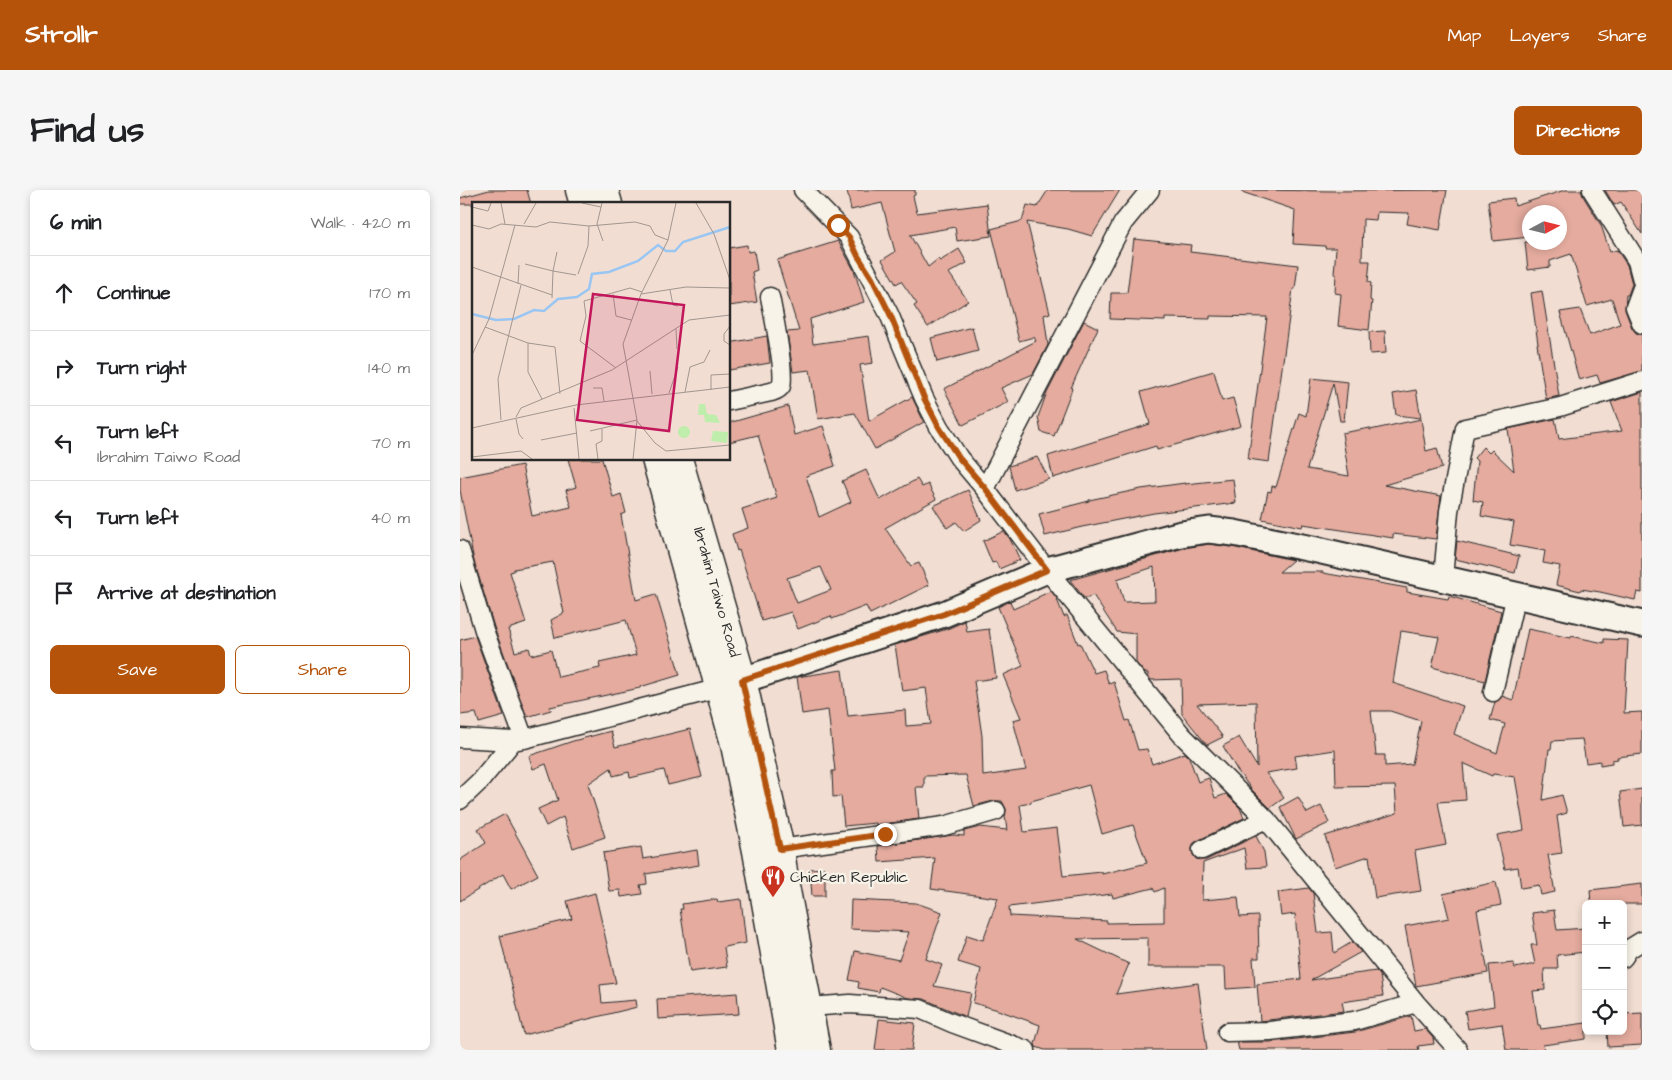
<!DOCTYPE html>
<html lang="en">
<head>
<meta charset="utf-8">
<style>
	:root { --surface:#fff; --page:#f6f6f6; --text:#202124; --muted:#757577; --line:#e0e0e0; --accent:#b45309 }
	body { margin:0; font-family:"Architects Daughter",sans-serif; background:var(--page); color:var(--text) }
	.controls { position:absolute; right:15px; bottom:15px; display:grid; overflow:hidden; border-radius:8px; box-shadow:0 2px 8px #0003 }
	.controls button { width:45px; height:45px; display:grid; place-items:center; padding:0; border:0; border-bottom:1px solid var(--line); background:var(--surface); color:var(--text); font:25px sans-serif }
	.compass { position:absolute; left:1062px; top:15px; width:45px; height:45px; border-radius:50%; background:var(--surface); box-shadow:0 2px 8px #0003; rotate:83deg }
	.stop { position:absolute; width:15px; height:15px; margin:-11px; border:4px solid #b45309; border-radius:50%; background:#fff }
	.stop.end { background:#b45309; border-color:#fff; box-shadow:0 1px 5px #0008 }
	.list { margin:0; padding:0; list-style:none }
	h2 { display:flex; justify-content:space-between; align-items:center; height:65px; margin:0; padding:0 20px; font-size:21px }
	h2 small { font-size:16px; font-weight:400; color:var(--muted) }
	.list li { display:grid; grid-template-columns:32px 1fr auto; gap:15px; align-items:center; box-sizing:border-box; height:75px; padding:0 20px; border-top:1px solid var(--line) }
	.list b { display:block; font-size:19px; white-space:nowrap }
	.list p { margin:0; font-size:16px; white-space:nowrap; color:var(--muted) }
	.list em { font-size:16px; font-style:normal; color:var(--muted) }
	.actions { display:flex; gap:10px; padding:15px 20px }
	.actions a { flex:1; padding:11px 0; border:1px solid var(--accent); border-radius:8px; text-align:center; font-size:18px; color:var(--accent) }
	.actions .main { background:var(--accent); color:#fff }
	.icon { flex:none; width:28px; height:28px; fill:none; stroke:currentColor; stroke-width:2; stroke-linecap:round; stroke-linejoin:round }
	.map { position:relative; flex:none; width:1182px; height:860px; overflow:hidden; border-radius:8px }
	header { display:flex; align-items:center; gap:30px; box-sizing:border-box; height:70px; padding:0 25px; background:var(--accent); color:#fff }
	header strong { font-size:24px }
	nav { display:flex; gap:28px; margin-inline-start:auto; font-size:18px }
	.intro { display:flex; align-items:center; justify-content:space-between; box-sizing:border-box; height:120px; padding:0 30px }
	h1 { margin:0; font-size:35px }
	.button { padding:12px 22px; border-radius:8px; background:var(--accent); color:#fff; font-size:18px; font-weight:700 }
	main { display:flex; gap:30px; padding:0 30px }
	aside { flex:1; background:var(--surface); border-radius:8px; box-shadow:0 2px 8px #0003 }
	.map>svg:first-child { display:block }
	.building { fill:#e4ab9e; stroke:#2b2b2b; fill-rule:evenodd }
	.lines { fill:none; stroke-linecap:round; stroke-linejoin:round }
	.street-casing { stroke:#2b2b2b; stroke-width:21 }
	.secondary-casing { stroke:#2b2b2b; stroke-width:29 }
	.primary-casing { stroke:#2b2b2b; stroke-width:31 }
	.street { stroke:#f7f3e8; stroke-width:18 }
	.secondary { stroke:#f7f3e8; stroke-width:25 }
	.primary { stroke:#f7f3e8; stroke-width:28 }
	.route { stroke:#b45309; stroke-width:6 }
	.labels { text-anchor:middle; stroke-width:4.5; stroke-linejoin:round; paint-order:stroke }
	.street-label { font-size:15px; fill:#2b2b2b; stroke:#f7f3e8 }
	.poi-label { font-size:15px; fill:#2b2b2b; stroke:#f7f3e8; text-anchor:start }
	.inset-river { fill:none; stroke:#99c6f3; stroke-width:2.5 }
	.inset-road { fill:none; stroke:#a2968f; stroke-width:1 }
	.view { fill:#c2185b; fill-opacity:0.15; stroke:#c2185b; stroke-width:2.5 }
	.inset-edge { fill:none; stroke:#2b2b2b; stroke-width:2.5 }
</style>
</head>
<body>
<header>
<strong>Strollr</strong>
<nav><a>Map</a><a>Layers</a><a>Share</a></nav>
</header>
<div class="intro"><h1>Find us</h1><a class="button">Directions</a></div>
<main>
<aside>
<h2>6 min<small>Walk · 420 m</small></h2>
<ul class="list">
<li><svg class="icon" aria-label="ahead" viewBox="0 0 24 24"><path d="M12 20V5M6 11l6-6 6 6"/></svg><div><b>Continue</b></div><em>170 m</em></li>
<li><svg class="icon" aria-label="right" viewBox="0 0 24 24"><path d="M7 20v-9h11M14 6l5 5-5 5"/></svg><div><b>Turn right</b></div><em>140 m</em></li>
<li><svg class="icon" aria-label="left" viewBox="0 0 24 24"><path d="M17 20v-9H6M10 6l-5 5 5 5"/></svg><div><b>Turn left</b><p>Ibrahim Taiwo Road</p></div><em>70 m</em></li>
<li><svg class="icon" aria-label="left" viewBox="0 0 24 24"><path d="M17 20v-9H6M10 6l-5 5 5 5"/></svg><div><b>Turn left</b></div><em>40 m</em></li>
<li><svg class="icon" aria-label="arrive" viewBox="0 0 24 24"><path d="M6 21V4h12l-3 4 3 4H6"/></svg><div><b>Arrive at destination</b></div></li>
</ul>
<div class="actions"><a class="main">Save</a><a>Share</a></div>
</aside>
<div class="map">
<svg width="1182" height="860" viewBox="0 0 1182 860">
	<rect width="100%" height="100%" fill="#f1ddd2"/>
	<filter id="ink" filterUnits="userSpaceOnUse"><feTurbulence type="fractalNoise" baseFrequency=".02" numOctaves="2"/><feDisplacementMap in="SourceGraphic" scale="10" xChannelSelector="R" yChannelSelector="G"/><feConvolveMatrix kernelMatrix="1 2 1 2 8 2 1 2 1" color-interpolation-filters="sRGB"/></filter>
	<g filter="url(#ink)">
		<path class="building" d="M29,0h38l4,14h-71v-6z
			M387,0h68v5l-2,1 4,17 70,-9 4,32 -34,5 -2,-14 -45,8 18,32 10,-8 2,2 19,-12 8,14 -18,10 19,28 -40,26 -14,-21 3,-2 -16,-23 -5,3 -14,-24 13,-8 -13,-49 -31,7z
			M588,0h72l-28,46 -24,-7 -41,-7 23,91 -6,2 4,30 -15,29 -32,14 7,14 -45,23 -19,-36 92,-48 -2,-4 -15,4 -28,-112 31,-8 5,-16 10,2z
			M782,0l92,1 113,-1 -7,40 -33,-6 2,-11 -32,-1 -1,8 -13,-1 -1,42h8l-2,21 3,1 -1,17 2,1 -3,29 -31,-4 3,-32 -6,-1 1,-19h-2l2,-26h-11v-2l-32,-2 2,-34 -53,-18z
			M1105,0h16l2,6 18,29 9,27 7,-2 10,15 5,19 -4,11h-2l-1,15 7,18 4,5 6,2v36l-42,12 -3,-8 -18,5 -19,-68 20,-3 10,26 30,-11 -8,-25 -25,7 -16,-52 -21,7v6l-22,3 -3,-28h35v-30h-30v25l-37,4 -5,-40 26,-3 1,8z
			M1145,0h37v44l-21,-32 -7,3z
			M674,49l57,6 -1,7 108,13 -3,24h-2l-24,173 -21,-3 19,-142 -57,-1v3l-45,-1v3l-55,-2 1,-26h16z
			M378,51l16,29 10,32 -54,17 3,25 56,-8 4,27 -13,2 9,56 43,-24 12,25 -49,27 -20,-36 -37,6 -8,-49 -17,2 -6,-40 12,-1 -22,-71z
			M287,55l1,7 6,-1 3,19 -5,2 5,30 -28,4v-58z
			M1082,101l17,105 -13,3 -9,-55h1l-7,-51z
			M624,131l14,7 -27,60 1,1 -18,47 -13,-4 -3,-15 8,-22z
			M512,137l6,24 -41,11 -6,-24z
			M925,141l1,22 -16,1 -1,-22z
			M307,146l3,27 -41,7v-27z
			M754,181l8,30 11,-3 8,28 -84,24 -1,-4 -103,32 -5,-22 102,-32 -9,-32z
			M851,188l37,4 -4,39h-4l-7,-38 -26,86 42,7 -7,-43 28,-5v2l51,-11 5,32 11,-3 5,20 -58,17 57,11 -5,43 -43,-5v4l-90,-14 -1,3 -40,-8 6,-28 3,1 1,-6 4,1 23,-74 7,3z
			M956,200l5,28 -25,-3 -3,-21z
			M1182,202v201l-5,-1 -2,8 -35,-8 -19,-3 -1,2 -24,-6 4,-19 -17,-3 2,-12 -35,-6 4,-23 -33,-6 2,-14 -10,-2 4,-39 -3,-3 9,-11 6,6 3,-3 22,21 -6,-42 47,-10 4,20 63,-8 -11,-29z
			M328,216l6,29 29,-9 12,40 -29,10 13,41 32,-15 -9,-21 24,-11 14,30 37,-21 5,8 6,-3 8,15 -51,29 26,38 8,-3 10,22 -59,29 -4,-8 -34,13 -1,-3 -33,13 -7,-17 -29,9 -23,-71 -2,1 -5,-17 16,-6 -6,-19 35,-11 -19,-63 -29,7v-19zM361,377l10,23 -34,13 -10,-25z
			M577,267l12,22 -34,11 -6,-24z
			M108,269h34l11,38 8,-3 5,19 -5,2 15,85 20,-6 24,81 -40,12v1l-90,19 1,3 -24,7 -33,-90 -20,-66 -14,-71v-13l62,-12 10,51 39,-9 -5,-17 10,-3zM93,372l11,51 -13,7 4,18 71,-18 10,35 -37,8 1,5 -42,9 -7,-27 -20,5 -2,-7 -14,4 -7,-23 18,-6 -16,-51 4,-1v-2z
			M773,289l3,24 -82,10 -72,14 -37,9 -6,-22 50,-13v-1l52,-11 44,-6v1z
			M508,300l13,30 -17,11 -8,-9 -9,6 -14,-22z
			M544,341l6,8 10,21 -21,9 -3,-7 -4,1 -9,-22z
			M997,351l62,15 -4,17 -60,-14z
			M749,354l23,3 61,13 -14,12h44v1l84,15v4l41,7 1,-3 52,15 -16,70 -53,-14 7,-30 -38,-6 -8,52 70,23 -9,28 43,19 8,-29 -15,-4 5,-18 7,-6 11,4 15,-71 43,9v-2l33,7v-4l24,1 -4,73 18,-1v42l-25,3 1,2 -6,1v3l-12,2v-4l-14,2 -4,-24 -30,2 -1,8h-2l-6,51 19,-5 5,18 -10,3 5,37 -14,2 7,37 -14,3 -2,-10 -18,3 -3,-21 -13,2 -8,-34 27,-5 -9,-53 -22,-3 -1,2 -29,-13 3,37 -28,2 8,43 -31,6 6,40 -46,7 -6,-42 -34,11 -10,-31 72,-23 -2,-27 -59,1 -1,-37 -40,6 2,12 -31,5 18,25 -14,10 -18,-18 -15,-20 -14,-24 16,-9 18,30 -1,-65 -59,2 26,33 -16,8 -25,-31 -1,-35 -30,1 -3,-4v-3h-3l-9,-10v-29l-19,-2 -24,-37 -5,3h-4l-14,-18 114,-32zM694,377l1,34 -31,1 -7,-23zM911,521h19l31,10 -9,43 -27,2v-11h-9z
			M591,401l5,6 8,20 3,-2 11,29 2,-1 14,30 10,-3 5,14 5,-2 12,39 3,-1 9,30 9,-1 5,15 33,-11 4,4 9,25 11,-4 6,20 11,-4 14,14 4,10 -47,23 -4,3 -1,5 1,6 3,4 5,1h5l50,-24 8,16 2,15 -19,1 -3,-20 -41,15 -1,37 36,-3 2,20 18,-1 1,42h-6l2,29 -29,2 -1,-22h-77v-29l-71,1 52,25 -13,30 82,-11 9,67h-162l-9,-3 -1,-3 5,-19 -45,-16 -22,-6 8,-34 -23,-7 9,-27 16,5 15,-42 -67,-9 4,-31 -56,4 -1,-16 75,-11 11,1v-5l16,-4 27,3 -2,-13 1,-8 -4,-8h-9l-19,5 -8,-31 -42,1v11h-8l3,32 -43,6v-2l-32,3 -3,-30 -8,1 -1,-26h3l-7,-61 -26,4 -5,-37 45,-7 6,46 57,-6 1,16 25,-2 -5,-36 -24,3 -7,-46 52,-16 18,-8 2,11 22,-3 7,49 -22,3 8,55 1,40 43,-6 -13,-50 8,-2 -18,-43 20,-9 -25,-59 12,-6 3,8 25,-11v-1zM629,595l13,49 31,-9 14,38 -45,11v-2l-39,4 -6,-48 -33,4 -4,-27 11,-2v-2zM693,698l2,4 9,-4v34l-57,1v-2l-97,-5 -1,-9 103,-13 1,4z
			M15,446l29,80 -25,7 -3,-10 -16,2v-75z
			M230,539l12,48 -34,8 -4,-15 -34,8 -1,-6 -16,4 -2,-8 -23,16 17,53 -32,11 -10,-31 -17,9 -8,-17 20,-9 -12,-36 -13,5 -4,-13 44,-15 38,-10 4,16z
			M1182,599v36l-18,2 -4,-35z
			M838,607l9,16 14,-7 8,17 -33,16 -16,-32z
			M45,624l33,61 -27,14 -8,-15 -43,27v-41l26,-17 -8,-14z
			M181,657l2,12 54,-9 2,15 -53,9 1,10 -7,1 2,9 -21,3 -1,-7 -11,1 -6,-38z
			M365,678v28h-13l-2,-27z
			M1036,692l5,23 -24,5 11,63 -72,13 -11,-60 44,-8 -6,-24z
			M1182,694v20h-51l-1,-14z
			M849,698l4,5 5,40 14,-1 2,21 18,-11 9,10 -50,28 65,-9 4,4 3,21 -41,6 2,9 -84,10 -3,-37 44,-5 -6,-65 -14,2 -3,-24z
			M135,703l21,90 -16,2 2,18 34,-3 1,7 -113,28 -24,-99 72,-17 -5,-18z
			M257,709l1,3 23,-3 5,44 -22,4 3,20 -37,5 -10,-63h3l-1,-5z
			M391,710l65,3 26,9 -16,47 16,6 -8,21 37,7 -5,24 -42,-18 -16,-1 -28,-11 -1,5 -21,-4 1,-6 -10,-2 6,-29 44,9 10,-28 -59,-3z
			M1094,720l3,20 29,-2v24l-29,3 1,14h-14l1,21 -12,1 5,34h2l1,4 45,-6v16l-43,6 1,5h-38l-4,-26 -34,5 -3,-18 29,-5 -5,-41 25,-2 1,5 20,-4 -4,-19h6l-5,-32z
			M277,803l2,21 -81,5 -1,-20z
			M1182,823v32l-34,2 -1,-16h16v-17z
			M951,826l3,15 11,-2 8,9 1,6 -16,2 1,4h-180l-2,-8h34l84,-10z
			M419,829l36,4 -3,27h-37z"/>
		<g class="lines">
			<defs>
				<path id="street" d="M343,0l46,47 40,77 35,84 15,29 20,31 26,31 62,81 135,165 84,84 150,184 42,47
					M1132,0l45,71 5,19
					M1182,98l-7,19 7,17
					M269,211l42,-9c3,-1 8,-2 10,-6 5,-11 -8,-74 -11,-89
					M525,299l138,-266 27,-33
					M0,360l24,80 40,109
					M983,388l6,-67 16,-83 95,-21 82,-26
					M1033,502l23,-97
					M0,548l53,3 11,-2 196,-51
					M0,610l20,-19 33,-40
					M320,659l164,-23 52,-15
					M742,660l64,-31
					M1163,768l6,-9 13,-8
					M349,817l41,-3 70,5 32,14 74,27
					M767,842l43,-1 84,-10 62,-18"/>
				<path id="secondary" d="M262,497l222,-73 103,-44 134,-36 28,-4 25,3 88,18 320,73"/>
				<path id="primary" d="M120,0l4,14
					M144,0l4,14
					M196,269l78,281 23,111 35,199
					M218,269l64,221 38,169 4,31 32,170"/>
			</defs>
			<use href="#street" class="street-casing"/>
			<use href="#secondary" class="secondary-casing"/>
			<use href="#primary" class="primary-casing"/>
			<use href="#street" class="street"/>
			<use href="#secondary" class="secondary"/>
			<use href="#primary" class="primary"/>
		</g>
	</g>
	<g class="lines" filter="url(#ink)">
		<path class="route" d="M378,35l11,12 9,19 14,22 18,36 34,84 15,29 20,31 26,30 62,82 -103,44 -202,66 38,169 105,-15"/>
	</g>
	<defs>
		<symbol id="restaurant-pin" viewBox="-11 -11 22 30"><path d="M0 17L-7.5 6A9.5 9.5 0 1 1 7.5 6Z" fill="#c8321e" stroke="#f7f3e8"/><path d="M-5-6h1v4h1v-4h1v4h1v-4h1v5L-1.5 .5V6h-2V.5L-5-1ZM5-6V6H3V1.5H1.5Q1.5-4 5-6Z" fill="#fff"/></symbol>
	</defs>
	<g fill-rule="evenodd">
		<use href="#restaurant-pin" x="299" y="673" width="28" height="38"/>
	</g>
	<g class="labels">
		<g class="street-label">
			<text transform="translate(257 402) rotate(74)" y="5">Ibrahim Taiwo Road</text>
		</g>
		<g class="poi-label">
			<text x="330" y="692">Chicken Republic</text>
		</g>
	</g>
	<g transform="translate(12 12)">
		<rect width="258" height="258" fill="#f1ddd2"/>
		<path d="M227,202h6l2,10 9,1 4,8 -15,-1 -1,-7h-6zM206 230a6 6 0 1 1 12 0a6 6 0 1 1-12 0ZM241,229l15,1 -1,11 -16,-2z" fill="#bfedab"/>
		<path class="inset-river" d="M0,112l24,6 18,-1 20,-9 10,1 14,-12 19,-2 12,-8 3,-15 17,-2 29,-11 20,-16 8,6h9l8,-9 47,-15"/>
		<path class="inset-road" d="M29,1l4,21M110,1l19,4M130,1l-5,21 6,17M224,1l18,31 16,46M0,5l16,4 3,-8M52,22l12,-21M0,23l17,4 12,-5 35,3 14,-5 39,4 46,-4 15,4 5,9 13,5M85,50l-4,19 23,4M53,62l28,7 -1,27M0,65l80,28M106,72l10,-28 1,-20M46,82l1,-19M198,88l3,15 5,1M141,92l3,22 15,4M169,92l45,-7 44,1M258,124l-6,8v7l6,4M13,125l43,16v29l14,27M204,127l1,20M56,141l27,4 5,47M0,153l17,-36 26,-94M144,166l-36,-27 6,-25 -2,-15 46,-13 12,4M178,169l2,23M121,186h9l2,13M239,188v-15l19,-1M213,190l5,-25 14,-5 6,-12M197,191l9,-26M102,206l5,51M44,215l5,-9 91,-38 77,-50 41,-5M44,217l3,15 4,5M29,218l-3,-41 23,-94M165,219l18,22 11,8 64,-6M0,226l104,-23 154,-18M118,229l47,-11M69,238l36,-7M0,255l49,-6 11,8M126,257l-2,-15 6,-3v-12M161,257l4,-39 -14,-76 18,-50 27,-54 8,-37"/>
		<path class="view" d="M121,92l91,11 -15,126 -92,-11z"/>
		<rect width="258" height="258" class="inset-edge"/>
	</g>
</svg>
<div class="controls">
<button>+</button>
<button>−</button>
<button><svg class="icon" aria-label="locate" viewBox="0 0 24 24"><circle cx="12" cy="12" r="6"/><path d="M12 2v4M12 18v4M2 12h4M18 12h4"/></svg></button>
</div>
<svg class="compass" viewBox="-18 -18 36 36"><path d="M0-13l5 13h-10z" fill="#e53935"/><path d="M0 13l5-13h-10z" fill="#757577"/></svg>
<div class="stop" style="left:378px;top:35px"></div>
<div class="stop end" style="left:425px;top:644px"></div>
</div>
</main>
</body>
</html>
